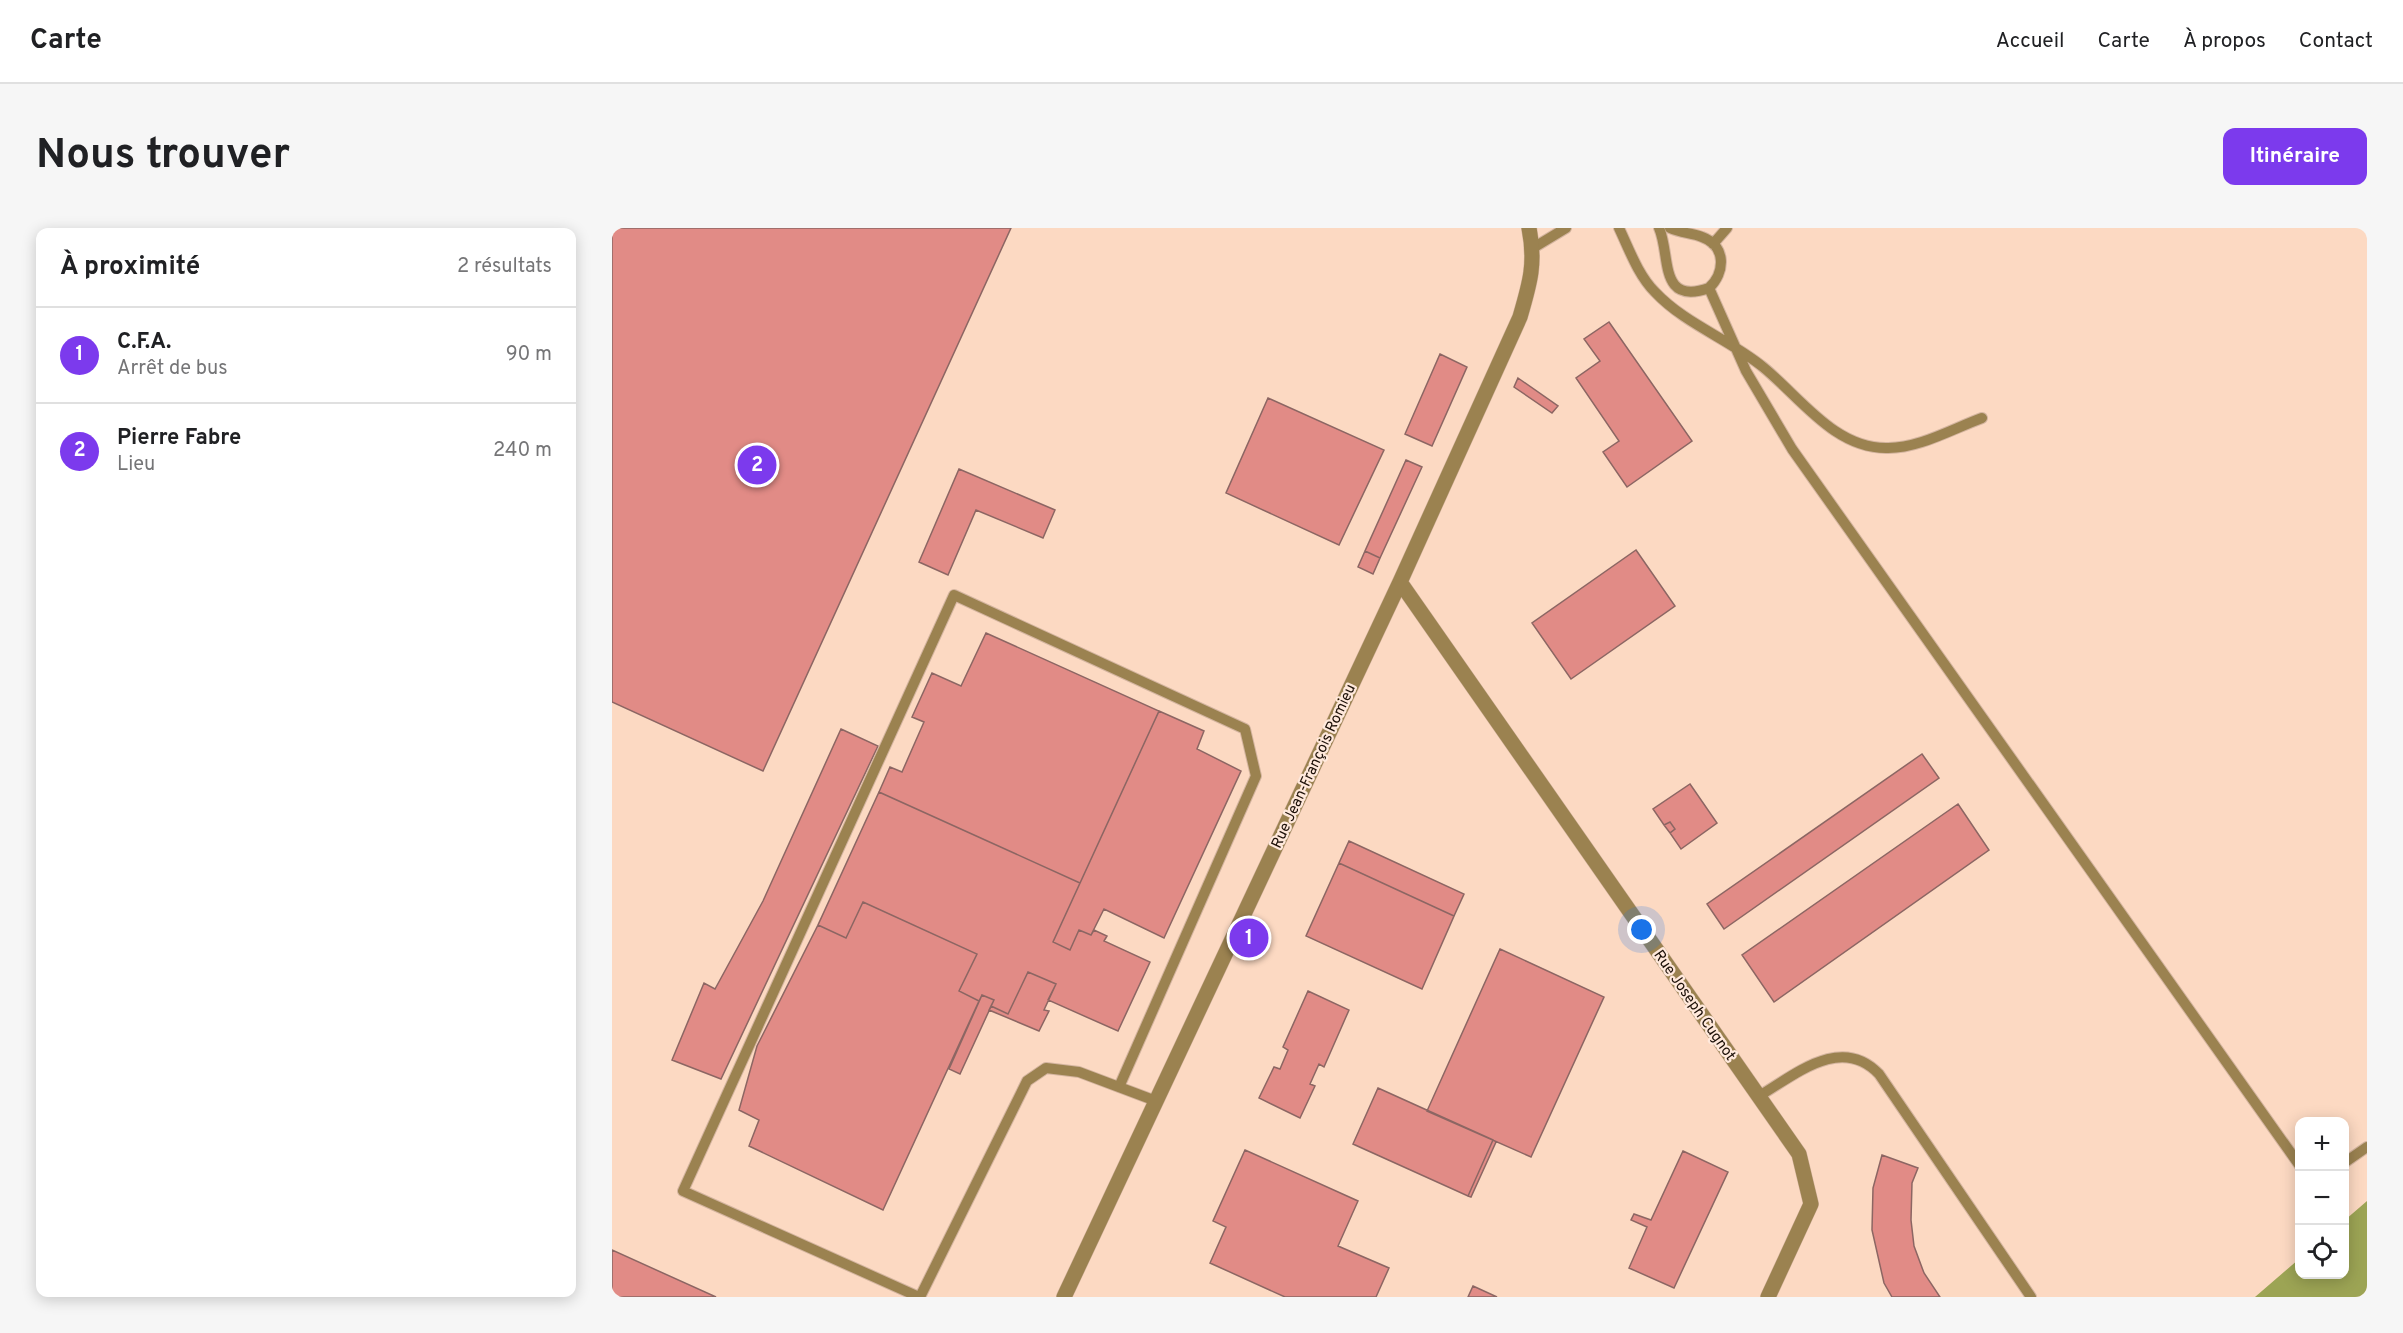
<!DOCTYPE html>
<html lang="fr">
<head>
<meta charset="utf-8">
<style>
	:root { --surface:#fff; --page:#f6f6f6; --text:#202124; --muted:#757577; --line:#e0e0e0; --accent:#7c3aed }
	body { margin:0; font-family:Overpass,sans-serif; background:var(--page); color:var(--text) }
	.controls { position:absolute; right:18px; bottom:18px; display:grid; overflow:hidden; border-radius:12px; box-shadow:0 3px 15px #0003 }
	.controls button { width:54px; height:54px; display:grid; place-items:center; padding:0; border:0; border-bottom:2px solid var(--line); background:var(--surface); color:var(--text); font:30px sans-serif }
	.you { position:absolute; left:1030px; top:702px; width:21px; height:21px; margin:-15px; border:4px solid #fff; border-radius:50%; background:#1a73e8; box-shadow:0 0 0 9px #1a73e833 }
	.badge { display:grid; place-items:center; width:39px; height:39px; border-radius:50%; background:var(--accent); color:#fff; font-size:20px; font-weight:700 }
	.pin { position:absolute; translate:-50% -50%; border:3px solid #fff; box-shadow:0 2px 6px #0006 }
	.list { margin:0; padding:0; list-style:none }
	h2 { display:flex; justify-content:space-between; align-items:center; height:78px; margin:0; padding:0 24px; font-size:26px }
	h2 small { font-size:20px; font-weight:400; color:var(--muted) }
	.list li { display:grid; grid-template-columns:39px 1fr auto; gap:18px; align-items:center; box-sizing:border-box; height:96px; padding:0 24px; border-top:2px solid var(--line) }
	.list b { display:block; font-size:22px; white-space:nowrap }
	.list p { margin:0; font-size:20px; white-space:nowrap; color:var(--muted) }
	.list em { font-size:20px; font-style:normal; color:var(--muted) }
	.icon { flex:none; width:33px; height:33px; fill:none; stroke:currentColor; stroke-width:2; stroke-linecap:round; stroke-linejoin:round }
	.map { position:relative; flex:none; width:1755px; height:1069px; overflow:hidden; border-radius:12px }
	header { display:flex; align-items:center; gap:36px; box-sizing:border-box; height:84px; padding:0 30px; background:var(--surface); border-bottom:2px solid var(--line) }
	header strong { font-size:28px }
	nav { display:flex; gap:33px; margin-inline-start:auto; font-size:21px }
	.intro { display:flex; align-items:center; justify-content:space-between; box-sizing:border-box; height:144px; padding:0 36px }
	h1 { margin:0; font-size:42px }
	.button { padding:15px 27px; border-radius:12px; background:var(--accent); color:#fff; font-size:21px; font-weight:700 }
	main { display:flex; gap:36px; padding:0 36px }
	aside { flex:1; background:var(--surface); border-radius:12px; box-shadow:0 3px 15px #0003 }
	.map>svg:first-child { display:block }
	.forest { fill:#9ca454 }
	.building { fill:#e18b86; stroke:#8c6663; stroke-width:1.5 }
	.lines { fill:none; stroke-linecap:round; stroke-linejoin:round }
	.service-casing { stroke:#d4b5a0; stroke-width:12 }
	.minor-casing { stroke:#d4b5a0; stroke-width:16 }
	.service { stroke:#9b8250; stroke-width:10 }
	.minor { stroke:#9b8250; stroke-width:15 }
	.labels { text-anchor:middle; stroke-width:4.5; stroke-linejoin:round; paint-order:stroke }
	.street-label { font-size:15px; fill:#1b0f07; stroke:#ffe9dc }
</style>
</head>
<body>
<header>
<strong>Carte</strong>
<nav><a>Accueil</a><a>Carte</a><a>À propos</a><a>Contact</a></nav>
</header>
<div class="intro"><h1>Nous trouver</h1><a class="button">Itinéraire</a></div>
<main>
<aside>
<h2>À proximité<small>2 résultats</small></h2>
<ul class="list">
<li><span class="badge">1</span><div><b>C.F.A.</b><p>Arrêt de bus</p></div><em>90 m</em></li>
<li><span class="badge">2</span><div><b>Pierre Fabre</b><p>Lieu</p></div><em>240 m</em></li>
</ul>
</aside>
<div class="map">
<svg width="1755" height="1069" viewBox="0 0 1755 1069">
	<rect width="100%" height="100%" fill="#fcd9c2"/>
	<path class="forest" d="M1755,973v96h-112l44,-38 1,15h44l1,-54z"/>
	<path class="building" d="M0,0h399l-248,543 -151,-69z
		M997,94l83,119 -65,46 -24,-35 16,-11 -43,-63 24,-17 -16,-22z
		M828,126l27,13 -35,79 -27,-12z
		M906,150l40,28 -6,7 -38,-26z
		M656,170l116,52 -45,95 -113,-52z
		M794,232l16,7 -42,91 -15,-7z
		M347,241l96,41 -12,28 -67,-28 -28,65 -29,-13z
		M1024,322l39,56 -104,73 -39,-56z
		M753,323l15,7 -7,16 -15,-7z
		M374,405l173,78 -79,172 -201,-91 11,-25 12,5 22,-50 -12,-5 20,-44 29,13z
		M547,483l45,20 -7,18 44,22 -77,167 -60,-29 -13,26 -12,-5 -9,20 -17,-8z
		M229,501l37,17 -157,333 -49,-19 32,-77 11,6 48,-88z
		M1310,526l17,24 -215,151 -17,-25z
		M1078,556l27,39 -36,26 -11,-16 5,-4 -5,-7 -6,3 -11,-16z
		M267,564l201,91 -27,59 17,8 9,-20 12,5 3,-5 13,6 -3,5 46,21 -32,69 -70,-31 8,-16 -28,-12 -20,42 -17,-8 3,-6 -12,-5 -3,6 -20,-10 18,-37 -114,-52 -17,36 -28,-13z
		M1346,576l31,46 -215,152 -32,-47z
		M1058,594l5,7 -5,4 -6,-8z
		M737,613l115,53 -10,22 -115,-53z
		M727,635l115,53 -32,73 -116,-53z
		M251,674l114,52 -18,37 20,10 -96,209 -134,-64 10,-26 -20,-10 18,-64 61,-121 28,13z
		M888,721l104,48 -73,160 -104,-46z
		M416,744l28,12 -12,26 5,1 -10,20 -50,-21 2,-4 17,8z
		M696,763l41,19 -25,57 -5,-3 -9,20 5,2 -15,32 -41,-20 15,-31 6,2 8,-19 -5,-3z
		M370,767l12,5 -34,74 -11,-5z
		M766,860l115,52 -25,56 -115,-52z
		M881,912l3,2 -25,55 -3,-1z
		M633,922l113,51 -20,45 51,22 -13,29h-91l-75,-34 16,-36 -13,-6z
		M1071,923l45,21 -54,116 -45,-20 18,-41 -16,-7 3,-6 17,6z
		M1270,927l36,13 -6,15 -1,37 3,26 10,27 16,24h-48l-8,-14 -12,-53 1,-42z
		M0,1022l104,47h-104z
		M861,1058l24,11h-29z"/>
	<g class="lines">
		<defs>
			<path id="service" d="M1007,0c10,21 19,47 36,64 30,32 74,47 108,75 37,30 71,81 123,81 32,1 66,-19 96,-30
				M1047,0c12,27 -1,78 50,60 16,-15 18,-42 -7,-51 -10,-4 -21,-4 -32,-9
				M1101,16l14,-16
				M921,20l33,-20
				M1097,60l37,83 46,78 508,717
				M1147,868c36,-21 82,-62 120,-22l152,223
				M1732,935l23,-16
				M307,1069l-236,-106 271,-596 291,134 11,47 -137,311
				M308,1069l107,-216 19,-13 33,4 77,29"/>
			<path id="minor" d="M788,354l399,572 12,50 -43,93
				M452,1069l336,-715 120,-265c10,-34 16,-54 9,-89"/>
		</defs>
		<use href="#service" class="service-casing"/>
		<use href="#minor" class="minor-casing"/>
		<use href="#service" class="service"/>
		<use href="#minor" class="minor"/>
	</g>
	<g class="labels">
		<g class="street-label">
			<text transform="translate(701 538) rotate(-65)" y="5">Rue Jean-François Romieu</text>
			<text transform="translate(1083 777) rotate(55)" y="5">Rue Joseph Cugnot</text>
		</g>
	</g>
</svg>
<div class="controls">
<button>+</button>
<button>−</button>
<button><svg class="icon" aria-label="locate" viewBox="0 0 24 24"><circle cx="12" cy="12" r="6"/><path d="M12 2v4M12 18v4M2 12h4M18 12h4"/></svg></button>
</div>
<div class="you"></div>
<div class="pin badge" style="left:637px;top:710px">1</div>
<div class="pin badge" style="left:145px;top:237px">2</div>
</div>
</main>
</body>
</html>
